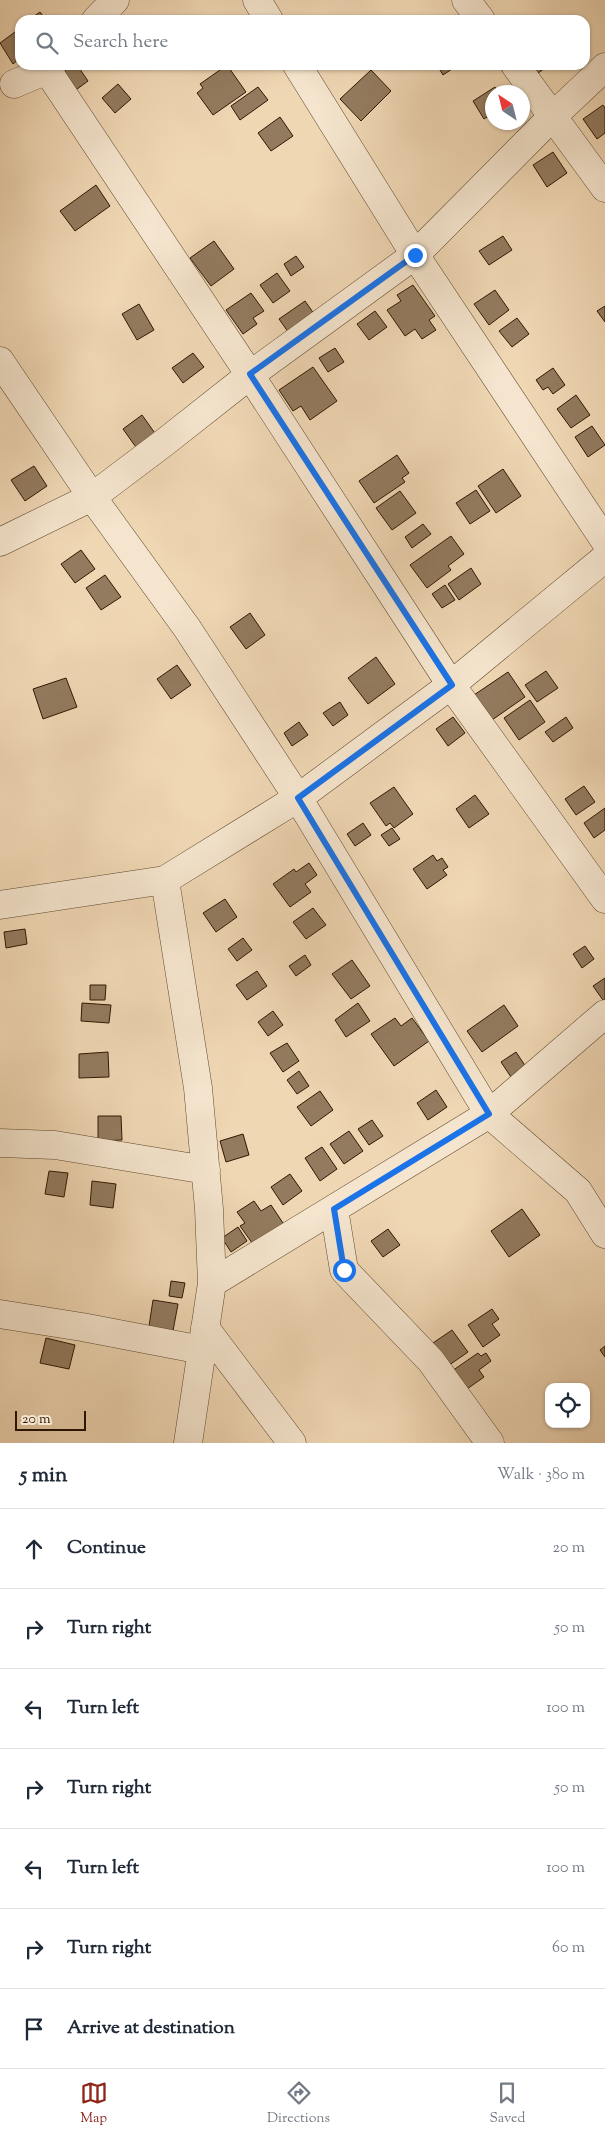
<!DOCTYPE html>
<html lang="en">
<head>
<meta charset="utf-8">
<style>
	:root { --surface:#fff; --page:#f6f6f7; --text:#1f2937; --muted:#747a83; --line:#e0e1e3; --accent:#8f2418 }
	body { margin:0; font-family:"Sorts Mill Goudy",serif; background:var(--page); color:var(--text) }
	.controls { position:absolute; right:15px; bottom:15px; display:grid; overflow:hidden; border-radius:10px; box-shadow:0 1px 4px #0004 }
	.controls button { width:45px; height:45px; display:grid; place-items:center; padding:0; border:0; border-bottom:1px solid var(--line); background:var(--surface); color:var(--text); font:25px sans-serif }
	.compass { position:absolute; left:485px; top:85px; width:45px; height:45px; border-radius:50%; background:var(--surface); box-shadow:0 1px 4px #0004; rotate:325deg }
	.scale { position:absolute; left:15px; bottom:12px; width:71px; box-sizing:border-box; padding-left:5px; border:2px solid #2e1802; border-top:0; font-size:14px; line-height:18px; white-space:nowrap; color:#2e1802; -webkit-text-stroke:4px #f5e5ce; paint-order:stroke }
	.stop { position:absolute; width:15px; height:15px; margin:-11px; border:4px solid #1a73e8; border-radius:50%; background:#fff }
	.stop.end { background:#1a73e8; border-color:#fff; box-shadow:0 1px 5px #0008 }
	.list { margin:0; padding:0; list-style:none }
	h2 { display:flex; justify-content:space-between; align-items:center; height:65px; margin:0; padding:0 20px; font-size:21px }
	h2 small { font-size:16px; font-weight:400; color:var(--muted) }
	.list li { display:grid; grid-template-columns:32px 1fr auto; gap:15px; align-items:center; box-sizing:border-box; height:80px; padding:0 20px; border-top:1px solid var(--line) }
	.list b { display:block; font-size:19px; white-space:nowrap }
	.list em { font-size:16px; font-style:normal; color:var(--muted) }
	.icon { flex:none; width:28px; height:28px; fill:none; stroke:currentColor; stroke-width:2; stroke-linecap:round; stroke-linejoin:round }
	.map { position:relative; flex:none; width:605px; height:1443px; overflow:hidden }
	.search { position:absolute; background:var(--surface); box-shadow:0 1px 4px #0004; left:15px; right:15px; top:15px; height:55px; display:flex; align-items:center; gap:12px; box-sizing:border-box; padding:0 18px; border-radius:15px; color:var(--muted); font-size:19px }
	.sheet { height:625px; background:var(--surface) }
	nav { display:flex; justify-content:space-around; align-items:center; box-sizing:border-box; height:70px; border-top:1px solid var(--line); background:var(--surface); font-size:14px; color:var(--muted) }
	nav a { display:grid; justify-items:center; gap:2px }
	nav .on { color:var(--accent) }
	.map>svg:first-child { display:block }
	.building { fill:#937b5f; stroke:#2e1802 }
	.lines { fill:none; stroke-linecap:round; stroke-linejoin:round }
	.minor-casing { stroke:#5e482e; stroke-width:29 }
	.minor { stroke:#f5e5ce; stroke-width:28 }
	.route { stroke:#1a73e8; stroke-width:6 }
</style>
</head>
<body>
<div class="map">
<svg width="605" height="1443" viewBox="0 0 605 1443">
	<rect width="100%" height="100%" fill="#f0d7b4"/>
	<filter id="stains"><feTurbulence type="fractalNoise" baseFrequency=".004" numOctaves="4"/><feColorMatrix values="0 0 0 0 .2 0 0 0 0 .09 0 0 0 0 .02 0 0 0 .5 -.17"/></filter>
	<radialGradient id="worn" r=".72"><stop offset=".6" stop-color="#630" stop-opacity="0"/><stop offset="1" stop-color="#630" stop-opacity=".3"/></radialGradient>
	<path class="building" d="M40,12l6,8h-17z
		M15,32l5,6v20l-7,6 -13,-21z
		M73,65h4l11,16 -19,14 -13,-18z
		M227,65l19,27 -33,23 -16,-22 6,-5 -3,-4z
		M437,65h21l-15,10z
		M530,65h19l-12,9z
		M371,70l20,21 -30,30 -21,-22z
		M118,84l13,15 -16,14 -13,-15z
		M258,87l10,13 -28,20 -9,-14z
		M495,87l3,5h-6v22l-8,5 -11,-18z
		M603,105l2,3v25l-8,6 -14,-20z
		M280,117l13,19 -22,15 -13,-18z
		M553,152l14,21 -20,14 -14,-22z
		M96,185l14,21 -35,25 -15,-20z
		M503,236l9,14 -23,15 -10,-14z
		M214,241l20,28 -23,17 -21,-28z
		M296,256l8,11 -13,9 -7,-12z
		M277,273l13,18 -17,12 -13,-18z
		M413,285l22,31 -6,4 7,10 -14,9 -7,-10 -10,7 -18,-26 14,-9 -4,-6z
		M495,290l14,20 -20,15 -15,-21z
		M251,293l13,18 -11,7 4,6 -14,10 -17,-24z
		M305,301l12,17 -26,18 -12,-17z
		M139,304l15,26 -17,10 -15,-26z
		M605,306v16l-8,-11z
		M375,311l12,16 -18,13 -12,-16z
		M517,318l12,16 -17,13 -13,-16z
		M335,348l9,14 -16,10 -9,-14z
		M193,353l11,14 -21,16 -11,-15z
		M313,367l24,34 -27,19 -9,-14 -8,5 -14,-21z
		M553,368l12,17 -12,9 -5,-7 -5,3 -7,-10z
		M576,395l14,20 -19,13 -14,-19z
		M142,415l15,21 -19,14 -15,-21z
		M592,426l13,19 -17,12 -13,-20z
		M397,455l12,18 -7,5 3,4 -31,21 -15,-22z
		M34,466l13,20 -22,15 -14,-21z
		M503,469l18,27 -25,17 -18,-27z
		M476,490l14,21 -20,13 -14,-21z
		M400,491l16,22 -24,17 -16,-22z
		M423,524l8,10 -19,14 -7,-11z
		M451,536l13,18 -16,12 3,4 -24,18 -17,-23z
		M81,550l14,19 -20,14 -14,-19z
		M471,568l10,16 -22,16 -11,-16z
		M105,575l16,22 -20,13 -15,-22z
		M445,585l10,15 -13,8 -10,-14z
		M250,613l15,22 -19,14 -16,-22z
		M376,657l19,27 -27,20 -20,-26z
		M177,665l14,20 -20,14 -14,-20z
		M546,671l12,17 -21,14 -12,-17z
		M508,672l17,25 -33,23 -18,-25z
		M66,678l11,29 -34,12 -10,-30z
		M530,700l15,22 -26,18 -15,-22z
		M340,702l8,13 -15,11 -10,-13z
		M453,717l12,16 -17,13 -12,-17z
		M566,717l7,11 -20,14 -8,-10z
		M299,722l9,13 -16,11 -8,-13z
		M584,786l11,16 -19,13 -11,-16z
		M394,787l19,27 -19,14 -4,-5 -4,3 -16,-23z
		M475,795l14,19 -20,14 -13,-19z
		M605,808v22l-11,8 -10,-15z
		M363,823l8,12 -16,11 -8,-12z
		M392,828l8,11 -11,7 -8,-11z
		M433,855l4,6 5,-3 6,9 -5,3 4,5 -20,14 -14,-20z
		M309,863l8,12 -12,9 6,8 -21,15 -17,-23 21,-15 2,3z
		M225,899l12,18 -21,15 -13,-19z
		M313,908l13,17 -20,14 -13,-17z
		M25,929l2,15 -21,4 -2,-16z
		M243,938l9,12 -15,11 -9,-12z
		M585,946l9,13 -12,9 -9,-14z
		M305,955l6,10 -15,11 -7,-10z
		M352,960l18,26 -19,13 -19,-25z
		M257,971l10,15 -20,14 -11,-15z
		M605,978v25l-12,-17z
		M90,985h16l-1,15h-15z
		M82,1003l29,2 -2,18 -28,-2z
		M358,1003l12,18 -24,16 -11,-17z
		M504,1005l14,21 -36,26 -15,-21z
		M273,1011l10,14 -15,11 -10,-14z
		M395,1018l6,8 11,-8 17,23 -35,25 -23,-32z
		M287,1043l12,18 -16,11 -13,-19z
		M108,1052l1,25 -30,1v-24z
		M516,1052l12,18 -15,10 -12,-18z
		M299,1071l10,15 -12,8 -10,-14z
		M436,1090l11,17 -19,13 -11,-17z
		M320,1091l13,19 -22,16 -14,-19z
		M98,1116h23l1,24 -24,1z
		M372,1120l11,16 -14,9 -11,-16z
		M349,1131l14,20 -19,13 -14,-20z
		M243,1134l6,21 -23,7 -6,-21z
		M322,1147l15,22 -17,12 -15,-23z
		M49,1171l19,2 -4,24 -19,-3z
		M290,1174l12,17 -19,14 -12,-18z
		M92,1181l24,3 -3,24 -23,-3z
		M254,1201l7,10 10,-6 14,21 -30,21 -15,-21 5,-3 -8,-11z
		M522,1209l18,26 -31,22 -18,-26z
		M238,1227l9,14 -16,11 -9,-14z
		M388,1229l12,16 -17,12 -12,-16z
		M171,1281l14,2 -3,15 -13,-2z
		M153,1300l25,4 -5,27 -24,-5z
		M492,1309l7,10 -7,5 8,11 -17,12 -15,-22z
		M452,1330l16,22 -23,16 -15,-23z
		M46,1338l29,7 -6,24 -29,-6z
		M605,1346v11l-5,-7z
		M478,1353l3,3 5,-3 5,8 -12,9 5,7 -17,12 -18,-16z"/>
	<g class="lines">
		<defs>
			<path id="minor" d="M257,0l12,20
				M466,0l15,20
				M96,20l19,-20
				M297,65l118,190 190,286
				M515,65l90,123
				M47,70l203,305 201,310 154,214
				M14,84l33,-14 5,-5
				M0,361l92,136 95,131 111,170 191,316 89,77 27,43
				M0,542l92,-45 73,-55 85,-67 165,-120 138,-139 52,-49
				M165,880l33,208 11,121 3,74 -24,160
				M0,905l165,-25 133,-82 153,-113 154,-127
				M0,1143l55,2 151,25
				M334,1209l10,61 87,91 59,82
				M212,1283l277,-169 116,-100
				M0,1314l82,13 120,23
				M205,1328l87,115"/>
		</defs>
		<use href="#minor" class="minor-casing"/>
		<use href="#minor" class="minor"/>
	</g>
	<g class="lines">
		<path class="route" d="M344,1270l-10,-61 155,-95 -191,-316 154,-113 -202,-311 165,-119"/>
	</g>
	<rect width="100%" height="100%" filter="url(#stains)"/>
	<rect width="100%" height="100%" fill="url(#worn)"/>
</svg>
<div class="controls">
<button><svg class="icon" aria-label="locate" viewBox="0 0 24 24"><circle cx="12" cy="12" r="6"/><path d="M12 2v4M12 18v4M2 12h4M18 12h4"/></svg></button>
</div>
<svg class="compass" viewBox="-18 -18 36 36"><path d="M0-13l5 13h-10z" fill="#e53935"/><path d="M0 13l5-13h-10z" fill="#747a83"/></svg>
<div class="scale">20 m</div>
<div class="stop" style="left:344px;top:1270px"></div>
<div class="stop end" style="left:415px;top:255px"></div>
<div class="search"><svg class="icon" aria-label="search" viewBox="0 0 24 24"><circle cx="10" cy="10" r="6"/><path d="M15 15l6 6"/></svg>Search here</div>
</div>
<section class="sheet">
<h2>5 min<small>Walk · 380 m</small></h2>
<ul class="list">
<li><svg class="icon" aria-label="ahead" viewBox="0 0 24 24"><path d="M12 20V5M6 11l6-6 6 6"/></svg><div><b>Continue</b></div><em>20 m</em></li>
<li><svg class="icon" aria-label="right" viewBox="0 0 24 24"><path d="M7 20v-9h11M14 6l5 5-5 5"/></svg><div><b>Turn right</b></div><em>50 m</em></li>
<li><svg class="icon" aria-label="left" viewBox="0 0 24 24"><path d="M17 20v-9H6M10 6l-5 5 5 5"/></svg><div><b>Turn left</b></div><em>100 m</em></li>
<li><svg class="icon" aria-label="right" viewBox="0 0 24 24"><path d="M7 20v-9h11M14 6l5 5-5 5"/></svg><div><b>Turn right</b></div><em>50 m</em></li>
<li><svg class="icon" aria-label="left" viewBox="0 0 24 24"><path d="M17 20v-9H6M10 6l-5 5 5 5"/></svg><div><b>Turn left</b></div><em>100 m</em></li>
<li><svg class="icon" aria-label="right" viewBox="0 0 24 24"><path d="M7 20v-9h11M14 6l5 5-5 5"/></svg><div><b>Turn right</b></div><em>60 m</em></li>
<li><svg class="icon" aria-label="arrive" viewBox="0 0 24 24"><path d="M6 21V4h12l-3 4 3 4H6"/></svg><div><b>Arrive at destination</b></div></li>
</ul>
</section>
<nav>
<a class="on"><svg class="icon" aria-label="map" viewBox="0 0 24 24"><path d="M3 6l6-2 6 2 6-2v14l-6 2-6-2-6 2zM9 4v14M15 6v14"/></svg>Map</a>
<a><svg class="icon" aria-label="directions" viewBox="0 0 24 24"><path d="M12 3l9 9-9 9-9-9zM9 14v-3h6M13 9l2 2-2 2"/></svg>Directions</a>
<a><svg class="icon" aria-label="saved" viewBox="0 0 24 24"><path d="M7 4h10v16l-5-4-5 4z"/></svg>Saved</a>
</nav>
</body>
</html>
